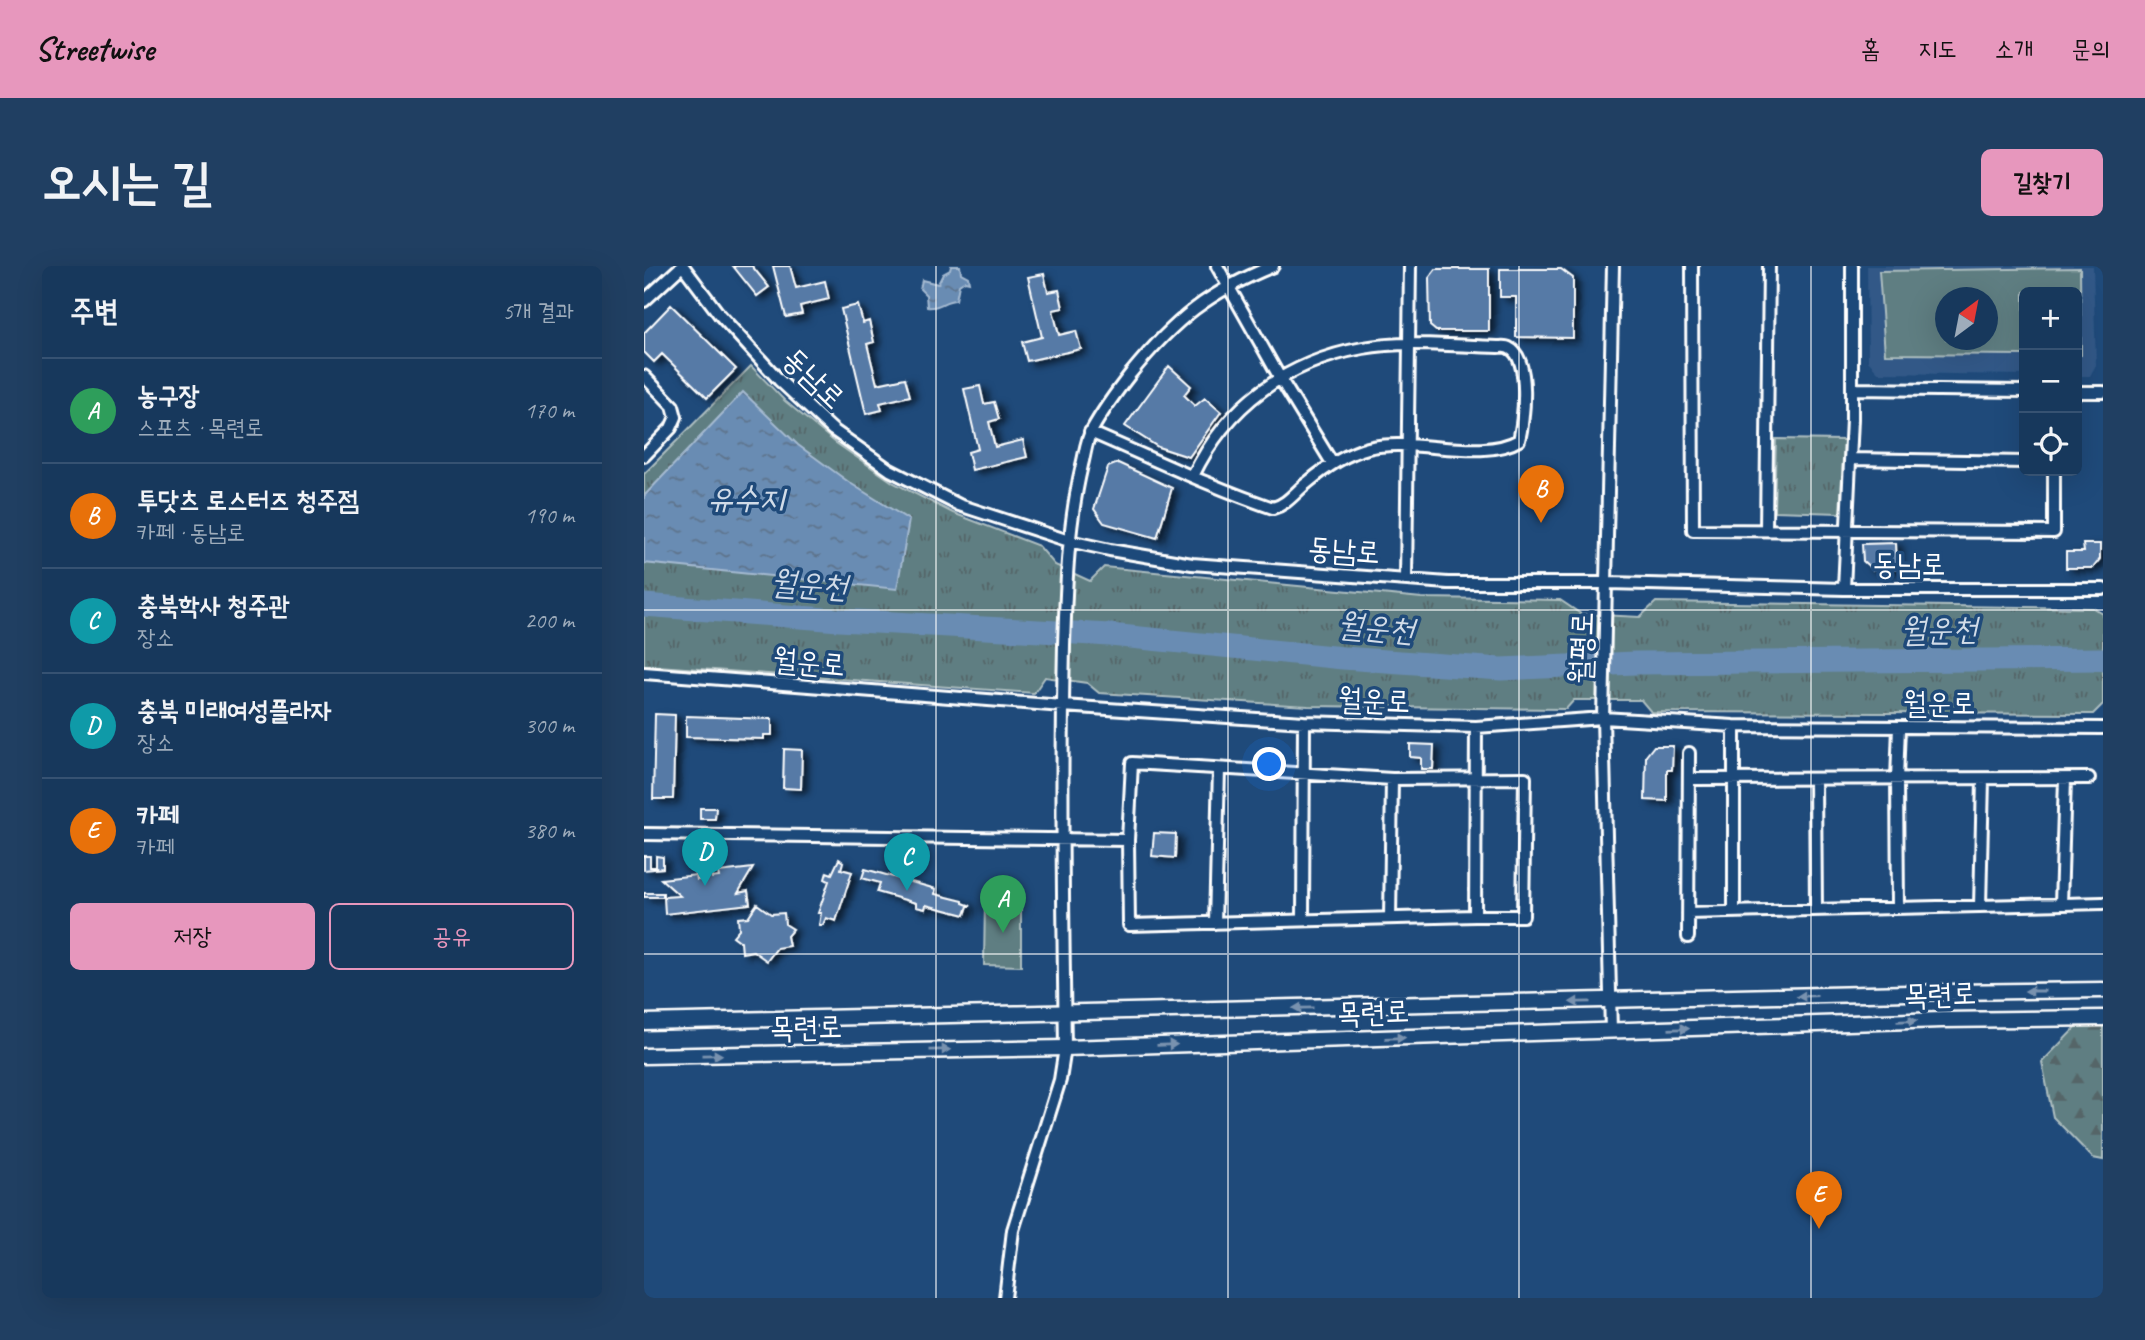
<!DOCTYPE html>
<html lang="ko">
<head>
<meta charset="utf-8">
<style>
	:root { --surface:#17385c; --page:#203f62; --text:#f1f3f6; --muted:#9eacbb; --line:#365272; --accent:#e797bd }
	body { margin:0; font-family:Caveat,"Poor Story",sans-serif; background:var(--page); color:var(--text) }
	.controls { position:absolute; right:21px; top:21px; display:grid; overflow:hidden; border-radius:10px; box-shadow:0 7px 28px #0002 }
	.controls button { width:63px; height:63px; display:grid; place-items:center; padding:0; border:0; border-bottom:2px solid var(--line); background:var(--surface); color:var(--text); font:35px sans-serif }
	.compass { position:absolute; left:1291px; top:21px; width:63px; height:63px; border-radius:50%; background:var(--surface); box-shadow:0 7px 28px #0002; rotate:32deg }
	.you { position:absolute; left:626px; top:499px; width:24px; height:24px; margin:-18px; border:5px solid #fff; border-radius:50%; background:#1a73e8; box-shadow:0 0 0 10px #1a73e833 }
	.badge { display:grid; place-items:center; width:46px; height:46px; border-radius:50%; background:var(--accent); color:#fff; font-size:23px; font-weight:700 }
	.pin { position:absolute; translate:-50% -58px; filter:drop-shadow(0 2px 4px #0008) }
	.pin::after { content:''; position:absolute; top:37px; width:24px; height:21px; background:inherit; clip-path:polygon(0 0,100% 0,50% 100%) }
	.list { margin:0; padding:0; list-style:none }
	h2 { display:flex; justify-content:space-between; align-items:center; height:91px; margin:0; padding:0 28px; font-size:30px }
	h2 small { font-size:23px; font-weight:400; color:var(--muted) }
	.list li { display:grid; grid-template-columns:46px 1fr auto; gap:21px; align-items:center; box-sizing:border-box; height:105px; padding:0 28px; border-top:2px solid var(--line) }
	.list b { display:block; font-size:26px; white-space:nowrap }
	.list p { margin:0; font-size:23px; white-space:nowrap; color:var(--muted) }
	.list em { font-size:23px; font-style:normal; color:var(--muted) }
	.actions { display:flex; gap:14px; padding:21px 28px }
	.actions a { flex:1; padding:16px 0; border:2px solid var(--accent); border-radius:10px; text-align:center; font-size:24px; color:var(--accent) }
	.actions .main { background:var(--accent); color:#111 }
	.icon { flex:none; width:38px; height:38px; fill:none; stroke:currentColor; stroke-width:2; stroke-linecap:round; stroke-linejoin:round }
	.map { position:relative; flex:none; width:1459px; height:1032px; overflow:hidden; border-radius:10px }
	header { display:flex; align-items:center; gap:42px; box-sizing:border-box; height:98px; padding:0 35px; background:var(--accent); color:#111 }
	header strong { font-size:33px }
	nav { display:flex; gap:38px; margin-inline-start:auto; font-size:24px }
	.intro { display:flex; align-items:center; justify-content:space-between; box-sizing:border-box; height:168px; padding:0 42px }
	h1 { margin:0; font-size:49px }
	.button { padding:18px 32px; border-radius:10px; background:var(--accent); color:#111; font-size:24px; font-weight:700 }
	main { display:flex; gap:42px; padding:0 42px }
	aside { flex:1; background:var(--surface); border-radius:10px; box-shadow:0 7px 28px #0002 }
	.map>svg:first-child { display:block }
	.built { fill:#305887; fill-rule:evenodd }
	.grass { fill:#5e7e82; stroke:#aebec0; stroke-width:2; fill-rule:evenodd }
	.forest { fill:url(#forest-firs); stroke:#aebec0; stroke-width:2 }
	.park { fill:url(#park-tufts); stroke:#aebec0; stroke-width:2 }
	.water { fill:url(#water-ripples); stroke:#a5bad1; stroke-width:2 }
	.lines { fill:none; stroke-linecap:round; stroke-linejoin:round }
	.river { stroke:#698cb3; stroke-width:23 }
	.building { fill:#577aa6; stroke:#fff; stroke-width:2; filter:url(#shadow) }
	.street-casing { stroke:#fff; stroke-width:16 }
	.secondary-casing { stroke:#fff; stroke-width:19 }
	.street { stroke:#1f4a7a; stroke-width:10 }
	.secondary { stroke:#1f4a7a; stroke-width:14 }
	.oneway { fill:#7992af }
	.grid { fill:none; stroke:#fff; stroke-width:2; stroke-opacity:0.55 }
	.labels { text-anchor:middle; stroke-width:7; stroke-linejoin:round; paint-order:stroke }
	.street-label { font-size:30px; fill:#fff; stroke:#1f4a7a }
	.water-label { font-size:32px; font-style:italic; fill:#d2dce8; stroke:#1f4a7a }
</style>
</head>
<body>
<header>
<strong>Streetwise</strong>
<nav><a>홈</a><a>지도</a><a>소개</a><a>문의</a></nav>
</header>
<div class="intro"><h1>오시는 길</h1><a class="button">길찾기</a></div>
<main>
<aside>
<h2>주변<small>5개 결과</small></h2>
<ul class="list">
<li><span class="badge" style="background:#2e9e5b">A</span><div><b>농구장</b><p>스포츠 · 목련로</p></div><em>170 m</em></li>
<li><span class="badge" style="background:#e8710a">B</span><div><b>투닷츠 로스터즈 청주점</b><p>카페 · 동남로</p></div><em>190 m</em></li>
<li><span class="badge" style="background:#0f9aa8">C</span><div><b>충북학사 청주관</b><p>장소</p></div><em>200 m</em></li>
<li><span class="badge" style="background:#0f9aa8">D</span><div><b>충북 미래여성플라자</b><p>장소</p></div><em>300 m</em></li>
<li><span class="badge" style="background:#e8710a">E</span><div><b>카페</b><p>카페</p></div><em>380 m</em></li>
</ul>
<div class="actions"><a class="main">저장</a><a>공유</a></div>
</aside>
<div class="map">
<svg width="1459" height="1032" viewBox="0 0 1459 1032">
	<defs>
		<pattern id="forest-firs" width="22" height="20" patternUnits="userSpaceOnUse" patternTransform="scale(1.75)"><rect width="22" height="20" fill="#5e7e82"/><path d="M5 1l3.5 6h-7zM16 11l3.5 6h-7z" fill="#556567"/></pattern>
		<pattern id="park-tufts" width="24" height="20" patternUnits="userSpaceOnUse" patternTransform="scale(1.75)"><rect width="24" height="20" fill="#5e7e82"/><path d="M3 7l-1-3M5 7V3M7 7l1-3M15 17l-1-3M17 17v-4M19 17l1-3" fill="none" stroke="#556567"/></pattern>
		<pattern id="water-ripples" width="26" height="14" patternUnits="userSpaceOnUse" patternTransform="scale(1.75)"><rect width="26" height="14" fill="#698cb3"/><path d="M2 4q2-2 4 0t4 0M15 11q2-2 4 0t4 0" fill="none" stroke="#5d728a"/></pattern>
		<filter id="shadow"><feDropShadow dx="6" dy="3.5" stdDeviation="3.5" flood-color="#0009"/></filter>
	</defs>
	<rect width="100%" height="100%" fill="#1f4a7a"/>
	<filter id="ink" filterUnits="userSpaceOnUse"><feTurbulence type="fractalNoise" baseFrequency=".0143" numOctaves="2"/><feDisplacementMap in="SourceGraphic" scale="14" xChannelSelector="R" yChannelSelector="G"/><feConvolveMatrix kernelMatrix="1 2 1 2 8 2 1 2 1" color-interpolation-filters="sRGB"/></filter>
	<g filter="url(#ink)">
		<path class="built" d="M1223,0h226l3,99 -6,11h-13v-84h-53v83l-145,-2 -11,-12zM1302,32h42v42h-42z"/>
		<path class="grass" d="M1436,2l1,87h-4v-63h-53v63l-139,-1 -6,-83zM1302,32h42v42h-42z
			M341,633l36,1v66l-37,-1z"/>
		<path class="forest" d="M1437,756l22,1v137l-10,-2 -40,-41 -11,-55z"/>
		<path class="park" d="M107,100l34,35 51,42 58,40 59,30 86,33 16,19 35,16 14,-14 318,31 138,2 21,14 59,3 16,-15 437,6 10,6v90l-10,10 -442,-2 -10,-12h-67l-8,9 -258,-3 -209,-13 -12,-10 -42,-6 -11,16 -390,-28v-191z
			M1132,173l68,1 -4,73 -66,-2z"/>
		<path class="water" d="M307,0h9l1,7 7,4 1,5 -4,-1 -6,4 -3,15c-12,0 -17,9 -29,7l-1,-12 -6,-6 2,-9 16,4 5,-10 7,-4z
			M99,126l55,53 52,38 59,37 -12,69 -253,-26v-67z"/>
		<g class="lines">
			<path class="river" d="M0,339l195,15 271,15 233,23 158,11 134,-6 468,-4"/>
		</g>
		<path class="building" d="M89,0h19l17,21 -12,9z
			M129,0h17l6,22 29,-7 4,18 -29,7 2,8 -16,3z
			M792,3h53v62h-53l-6,-5 -1,-48z
			M856,3h61l12,9v60l-57,-1v-40h-16z
			M400,8l4,18 11,-2 4,18 -10,2 6,25 17,-4 5,18 -54,12 -5,-19 20,-5 -14,-60z
			M27,39l65,64 -29,29 -45,-44 -8,8 -10,-10v-19z
			M214,39l5,18 6,-2 5,21 -7,2 10,40 28,-6 5,18 -30,7 2,7 -16,4 -25,-105z
			M525,100l22,20 -7,9 11,11 10,-8 16,14 -32,45 -31,-10 -33,-21z
			M336,120l4,18 10,-2 5,17 -10,3 6,25 28,-7 4,17 -55,13 -4,-18 10,-3 -14,-60z
			M474,197l54,25 -15,50 -53,-15 -10,-14 14,-42z
			M1252,277l1,26 -24,1 -10,-9 -1,-17z
			M1439,278h17v15l-7,9h-27v-16h18z
			M11,448l20,1 -2,84h-20z
			M42,450l86,3v16h-8v4l-78,-2z
			M766,478l24,1 -1,24h-12v-11l-11,-1z
			M1010,480h19l-1,24h-5v31l-22,-1 1,-44z
			M140,483l18,1 -1,39 -18,-1z
			M56,542h16l-1,11h-15z
			M510,567l22,1 -1,24 -23,-2z
			M0,590h6v11h6v-11l7,1v11l-19,2z
			M195,593l4,3 -2,7 11,3 -16,49 -10,-3 -3,7h-4l2,-12h-3l11,-32 -4,-2 2,-7 5,2z
			M109,602l-15,25 10,-2 2,13 -85,10 -1,-17 16,-1 -19,-17 35,-4 1,5 7,-1v-5l7,-1 1,5 7,-1 -1,-5z
			M221,603l71,20 -1,5 28,7v2l8,3h-3l-3,9 -39,-10 -1,4 -9,-2v-4l-39,-11 3,-9 -18,-5z
			M0,627h19v4h-19z
			M113,638l14,10 13,-1 1,11 8,5 -6,7 2,10 -12,2 -10,13 -14,-10 -11,2 -1,-11 -8,-6 6,-7 -1,-11 10,-1z"/>
		<g class="lines">
			<defs>
				<path id="street" d="M39,0l36,48 60,66 54,50 57,40 69,35 110,36 41,9 82,14 256,19h160l236,6h259
					M573,0l63,112 52,85
					M1048,0l1,264 361,2v-61
					M0,35l38,-35
					M0,110l29,30 3,11 -5,11 -27,28
					M1209,123l171,2
					M1433,126h26
					M446,166c61,26 121,55 183,76 15,-4 22,-16 34,-25 19,-16 38,-29 61,-35 45,-11 114,14 151,-8 5,-19 12,-82 -10,-92 -3,-2 -8,-1 -11,-1 -44,-1 -92,-7 -135,1 -77,14 -136,57 -170,128
					M1207,193l173,3
					M1122,264l3,-264
					M762,313l4,-313
					M1200,323l8,-170v-153
					M0,407l419,33 241,16 172,5 127,-9 131,8 369,2
					M1090,460v186
					M1045,513l400,-1
					M1171,513l1,131
					M0,568l484,6 1,85 346,-9 1,-189
					M484,574l4,-77 260,16 133,-1 -2,138h-48
					M1417,638l4,-125
					M1336,640l3,-127
					M1254,642l-1,-129 2,-52
					M1044,647l415,-10
					M746,652l2,-139
					M659,654l1,-198
					M571,657l4,-154
					M1044,671l1,-184
					M967,765l-8,-313 10,-452
					M361,1032l8,-68 47,-150 5,-32c-2,-134 -4,-269 -1,-403 2,-61 4,-121 18,-180 3,-11 4,-25 10,-35 11,-20 25,-39 39,-57 44,-54 78,-81 142,-107"/>
				<path id="secondary" d="M0,756l1308,-30 151,-2
					M0,790l421,-8 877,-28 161,-2"/>
			</defs>
			<use href="#street" class="street-casing"/>
			<use href="#secondary" class="secondary-casing"/>
			<use href="#street" class="street"/>
			<use href="#secondary" class="secondary"/>
		</g>
		<defs><path id="oneway-solid" d="M-6-.8H1V-3.2L6.5 0L1 3.2V.8H-6Z" transform="scale(1.75)"/></defs>
		<g class="oneway">
			<use href="#oneway-solid" transform="translate(1391 725) rotate(180)"/>
			<use href="#oneway-solid" transform="translate(1163 730) rotate(178)"/>
			<use href="#oneway-solid" transform="translate(936 736) rotate(179)"/>
			<use href="#oneway-solid" transform="translate(659 742) rotate(179)"/>
			<use href="#oneway-solid" transform="translate(1263 755) rotate(-2)"/>
			<use href="#oneway-solid" transform="translate(1035 763) rotate(-2)"/>
			<use href="#oneway-solid" transform="translate(751 772) rotate(-2)"/>
			<use href="#oneway-solid" transform="translate(523 779) rotate(-2)"/>
			<use href="#oneway-solid" transform="translate(296 784) rotate(-1)"/>
			<use href="#oneway-solid" transform="translate(68 789) rotate(-1)"/>
		</g>
	</g>
	<path class="grid" d="M292,0v1032M584,0v1032M875,0v1032M1167,0v1032M0,344h1459M0,688h1459"/>
	<g class="labels">
		<g class="street-label">
			<text transform="translate(170 112) rotate(44)" y="10">동남로</text>
			<text transform="translate(700 284) rotate(4)" y="10">동남로</text>
			<text x="1265" y="308">동남로</text>
			<text transform="translate(937 382) rotate(-88)" y="10">월평로</text>
			<text transform="translate(165 396) rotate(5)" y="10">월운로</text>
			<text transform="translate(730 434) rotate(2)" y="10">월운로</text>
			<text x="1295" y="447">월운로</text>
			<text transform="translate(1296 728) rotate(-2)" y="10">목련로</text>
			<text transform="translate(729 746) rotate(-2)" y="10">목련로</text>
			<text transform="translate(162 761) rotate(-1)" y="10">목련로</text>
		</g>
		<g class="water-label">
			<text x="102" y="243">유수지</text>
			<text transform="translate(165 318) rotate(4)" y="11">월운천</text>
			<text transform="translate(732 361) rotate(5)" y="11">월운천</text>
			<text transform="translate(1295 363) rotate(-1)" y="11">월운천</text>
		</g>
	</g>
</svg>
<div class="controls">
<button>+</button>
<button>−</button>
<button><svg class="icon" aria-label="locate" viewBox="0 0 24 24"><circle cx="12" cy="12" r="6"/><path d="M12 2v4M12 18v4M2 12h4M18 12h4"/></svg></button>
</div>
<svg class="compass" viewBox="-18 -18 36 36"><path d="M0-13l5 13h-10z" fill="#e53935"/><path d="M0 13l5-13h-10z" fill="#9eacbb"/></svg>
<div class="you"></div>
<div class="pin badge" style="left:359px;top:667px;background:#2e9e5b">A</div>
<div class="pin badge" style="left:897px;top:257px;background:#e8710a">B</div>
<div class="pin badge" style="left:263px;top:625px;background:#0f9aa8">C</div>
<div class="pin badge" style="left:61px;top:620px;background:#0f9aa8">D</div>
<div class="pin badge" style="left:1175px;top:963px;background:#e8710a">E</div>
</div>
</main>
</body>
</html>
